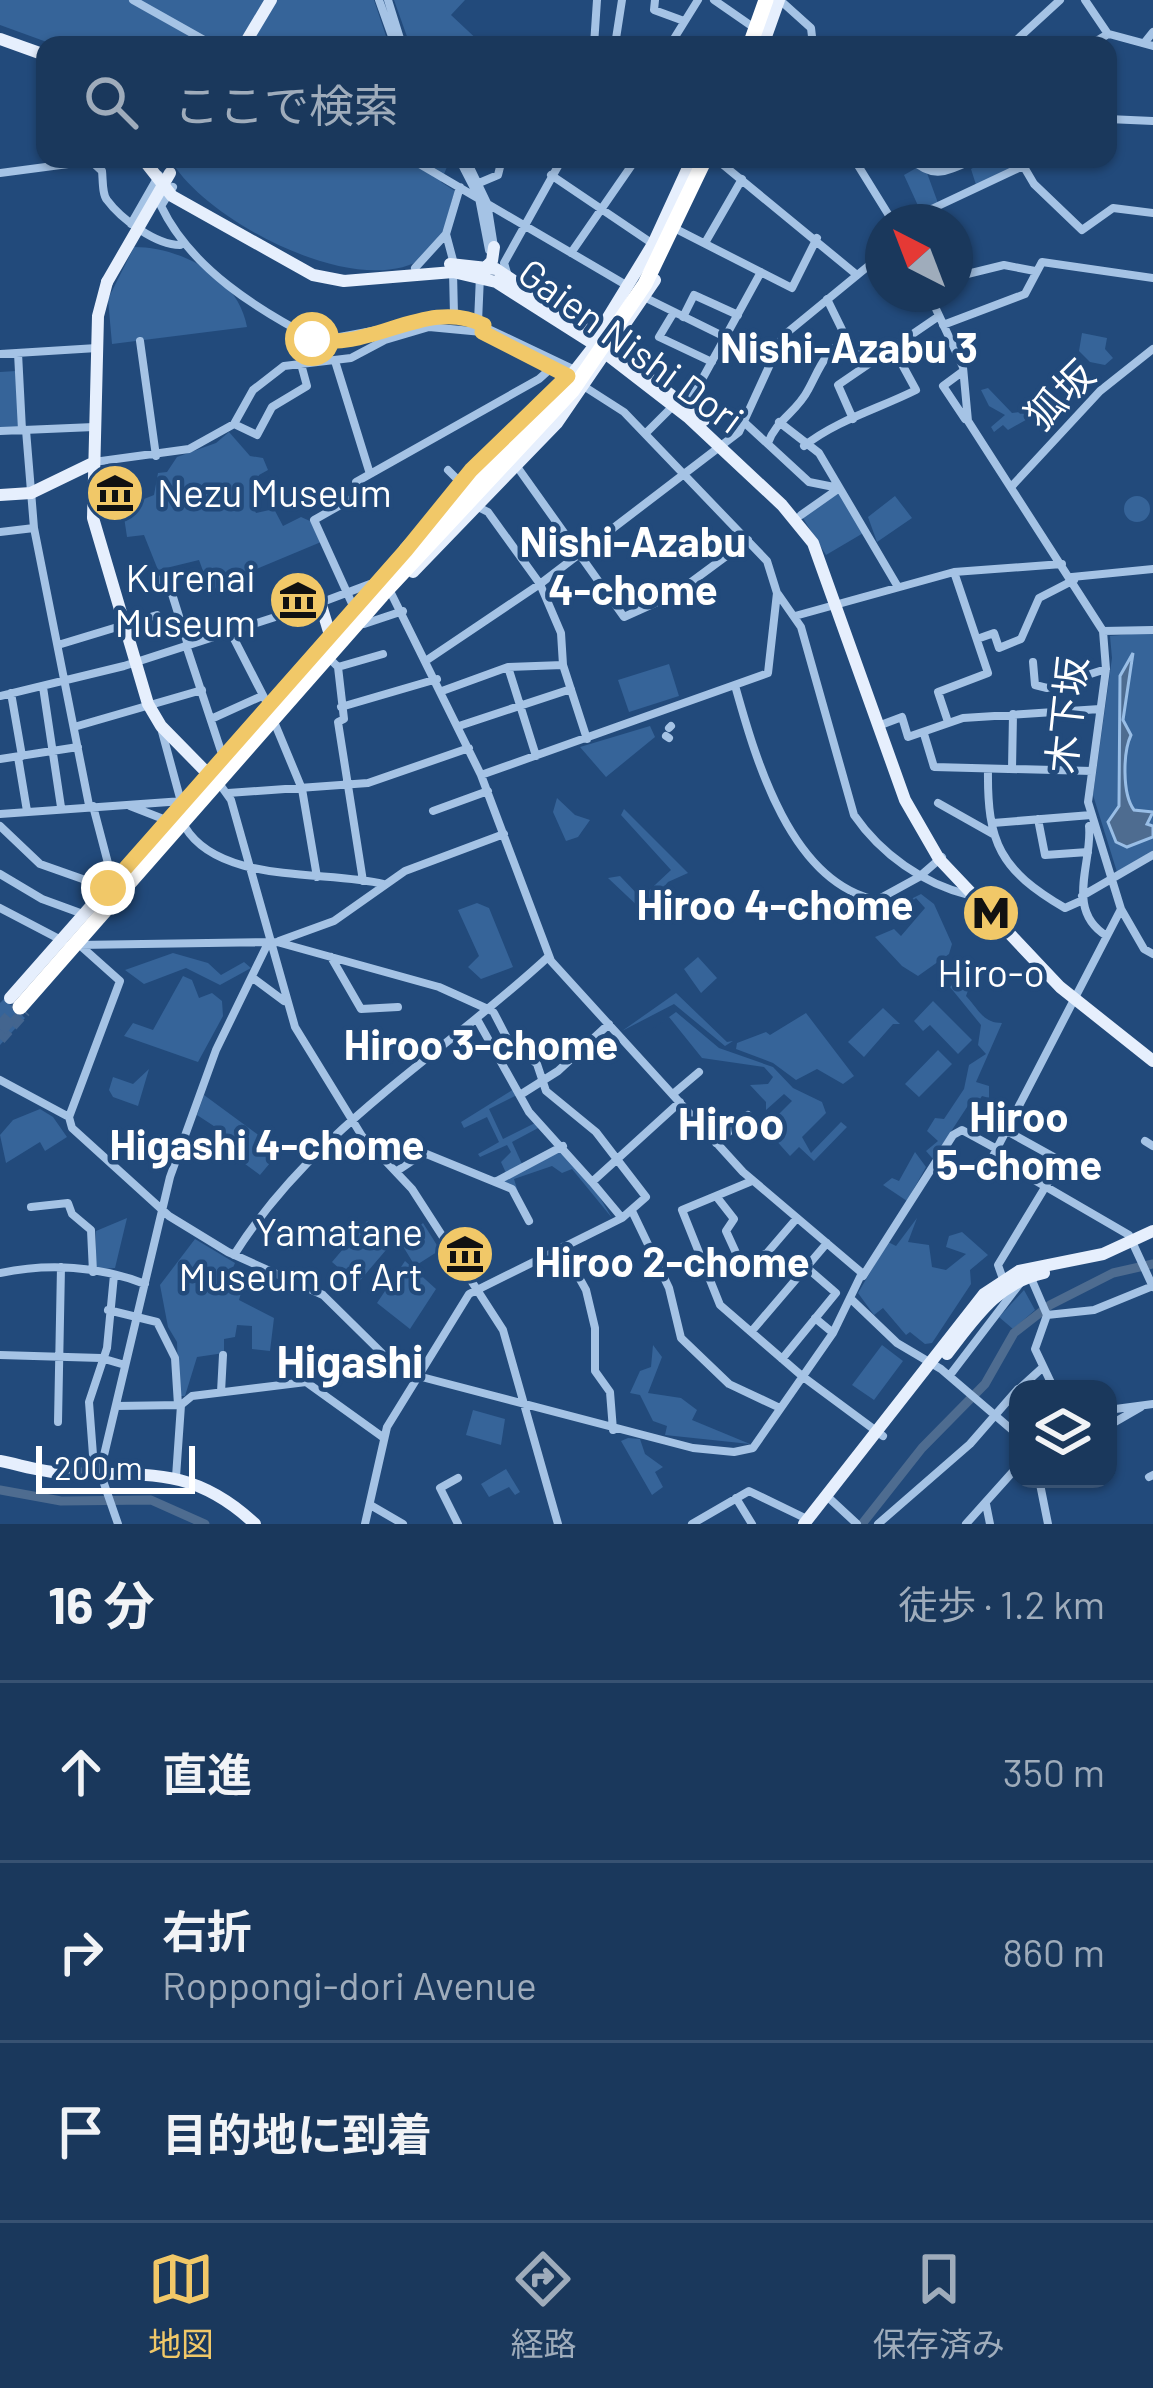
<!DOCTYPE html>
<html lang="ja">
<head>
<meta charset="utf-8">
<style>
	:root { --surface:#1a385c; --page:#274365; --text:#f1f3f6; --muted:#9facbb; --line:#385272; --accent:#f1c868 }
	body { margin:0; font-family:Barlow,"Noto Sans JP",sans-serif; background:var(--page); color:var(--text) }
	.controls { position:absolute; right:36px; bottom:36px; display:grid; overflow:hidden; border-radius:24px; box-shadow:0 3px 9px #0004 }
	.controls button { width:108px; height:108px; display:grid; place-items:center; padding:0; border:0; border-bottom:3px solid var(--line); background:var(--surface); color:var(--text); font:60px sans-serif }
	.compass { position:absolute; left:865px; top:204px; width:108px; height:108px; border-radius:50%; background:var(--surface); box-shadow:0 3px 9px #0004; rotate:318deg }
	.scale { position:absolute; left:36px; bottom:30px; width:159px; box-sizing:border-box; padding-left:12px; border:6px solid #fff; border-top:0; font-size:33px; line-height:42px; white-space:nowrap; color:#fff; -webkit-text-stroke:9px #224a7b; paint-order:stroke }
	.stop { position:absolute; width:36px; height:36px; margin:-27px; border:9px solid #f1c868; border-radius:50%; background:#fff }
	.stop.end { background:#f1c868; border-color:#fff; box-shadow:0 3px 12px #0008 }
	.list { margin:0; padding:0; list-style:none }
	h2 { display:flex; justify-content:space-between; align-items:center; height:156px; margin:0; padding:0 48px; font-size:51px }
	h2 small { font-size:39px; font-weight:400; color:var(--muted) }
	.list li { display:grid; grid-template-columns:78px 1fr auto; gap:36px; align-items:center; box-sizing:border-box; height:180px; padding:0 48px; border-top:3px solid var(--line) }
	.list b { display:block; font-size:45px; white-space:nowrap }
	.list p { margin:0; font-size:39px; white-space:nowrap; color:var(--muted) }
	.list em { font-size:39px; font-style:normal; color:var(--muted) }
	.icon { flex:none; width:66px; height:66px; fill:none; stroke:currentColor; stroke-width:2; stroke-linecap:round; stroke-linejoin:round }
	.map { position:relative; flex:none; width:1153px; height:1524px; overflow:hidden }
	.search { position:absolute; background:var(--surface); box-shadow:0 3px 9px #0004; left:36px; right:36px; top:36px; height:132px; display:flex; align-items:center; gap:30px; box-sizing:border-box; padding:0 42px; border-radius:24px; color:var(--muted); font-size:45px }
	.sheet { height:696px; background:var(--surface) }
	nav { display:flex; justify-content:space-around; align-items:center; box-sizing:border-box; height:168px; border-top:3px solid var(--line); background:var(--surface); font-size:33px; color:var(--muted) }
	nav a { display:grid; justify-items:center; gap:6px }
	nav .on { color:var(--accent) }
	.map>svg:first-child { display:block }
	.green { fill:#366499 }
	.water { fill:#4e6c90; stroke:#99bee6; stroke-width:3 }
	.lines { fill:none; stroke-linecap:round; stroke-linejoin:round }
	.river { stroke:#4e6c90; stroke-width:9 }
	.major-tunnel { stroke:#43658f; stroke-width:12; stroke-dasharray:12 6; stroke-linecap:butt }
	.highway-tunnel { stroke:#43658f; stroke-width:15; stroke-dasharray:15 8; stroke-linecap:butt }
	.minor { stroke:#a5c3e5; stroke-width:8 }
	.major { stroke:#e6effd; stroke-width:12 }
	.highway { stroke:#fff; stroke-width:15 }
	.major-bridge { stroke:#e6effd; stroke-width:12 }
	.highway-bridge { stroke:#fff; stroke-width:15 }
	.route { stroke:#f1c868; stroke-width:15 }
	.labels { text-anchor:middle; stroke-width:9; stroke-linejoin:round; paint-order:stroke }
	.street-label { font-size:39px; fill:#fff; stroke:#224a7b }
	.poi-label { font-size:39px; fill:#fff; stroke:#224a7b; text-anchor:end }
	.neighbourhood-label { font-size:42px; font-weight:bold; fill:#fff; stroke:#224a7b }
	.quarter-label { font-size:45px; font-weight:bold; fill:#fff; stroke:#224a7b }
</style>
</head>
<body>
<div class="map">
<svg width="1153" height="1524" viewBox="0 0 1153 1524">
	<rect width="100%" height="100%" fill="#224a7b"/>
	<path class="green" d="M0,0h374l15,45h-334l-55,-20z
		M394,0h71l-14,15 32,30h-73z
		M170,159h280l-9,23 14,9c-8,21 -9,51 -30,66 -66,46 -221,-37 -255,-98z
		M989,159h24l5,8 -41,21 -6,-19z
		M918,167l9,6 11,30 -18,7 -16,-35z
		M134,247c46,0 104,29 113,80l-135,17 -4,-45z
		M1082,333l25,5 -2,11 8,9 -8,7 -15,-3 -11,-11z
		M16,371l5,56 -21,1v-56z
		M988,388l24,25 35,-5 -39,22 -5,-5 -9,7 -3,-5 14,-12 -16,-9 -8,-16z
		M229,432l21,24 13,2 5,12 -9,5 -8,27 5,11 18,-4 9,17 18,-9 9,4 11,21 -81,34 -8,-6 -14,9 4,7 -12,4 -11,-30 -41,10 -14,-35 -17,2 -3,-20 10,-14 20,-8 4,-22 9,-1 10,-15 39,-14z
		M839,493l26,39 -39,23 -25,-40z
		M1124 509a13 13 0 1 1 26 0a13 13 0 1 1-26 0Z
		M895,496l17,22 -35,24 -9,-25z
		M1153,632v219l-36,21 -24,-77 19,-137 -2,-22z
		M669,664l10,32 -50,16 -11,-32z
		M650,726l5,11 -49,40 -26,-30z
		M557,798l18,17 15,5 -12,17 -12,4 -13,-29z
		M624,809l64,64 -20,9 -25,29 -35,-33 12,-2 21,22 30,-28 -50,-55z
		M921,894l13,10 18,40 -3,10 -31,22 -16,-10 -27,-29 19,-8 7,7 24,-28 -9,-10 -15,12 -4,-4z
		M477,903l12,5 24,59 -32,12 -13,-12 11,-11 -21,-46z
		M173,953l35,10 13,12 23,-13 7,6 -31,17 -34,-17 -42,16 -19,-14z
		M698,957l19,21 -16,15 -17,-24z
		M183,976l9,4 7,18 13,-5 10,8 1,15 -25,46 -74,-26 9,-13 20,7z
		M961,976l9,9 -4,11c12,12 16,27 36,27l-26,59 13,4v12l-7,-2 -7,10 -6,-2 -36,55 -7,-8 12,-10 -11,-10 8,-13 9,1 20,-30 5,-24 17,-11 -8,-9 3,-20 -31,-38z
		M676,993l51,49 6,-1 -8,5 -51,-42 -52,27z
		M4,999l21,19 -25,27v-42z
		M933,1001l39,39 -14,14 -28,-29 -7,6 -9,-10z
		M883,1008l17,16h-7l-29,33 -16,-15z
		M676,1012l43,36 54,19 20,21 29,14 4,11 -24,24 9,16 30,-31 6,5 -33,34 -15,-14 -9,9 -25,-28 27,-27 -8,-7 -18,16v-8l-16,-17 18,-1 5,-7 -9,-10 -62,-9 -33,-41 -36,26z
		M806,1013l48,63 -11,8 -26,-15 -21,11 -23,-17 -37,-14 1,-6 29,-11 4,3z
		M938,1050l14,14 -33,33 -14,-13z
		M149,1069l-11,37 -25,-9 -4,-7 4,-13 20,7z
		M514,1089l3,6 -28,14 14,30 32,-16 5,4 -28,15 10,22 -16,9 -5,-11 10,-10 -4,-7 -27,12 -2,-3 21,-12 -12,-25 -23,11 -3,-6z
		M204,1095l76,56 -20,24 -19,-14 8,-12 -52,-34z
		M40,1109l13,8 14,20 -22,14 -5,-9 -34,21 -6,-28 13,-15z
		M561,1151l26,25 25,42 -40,-49 -10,4 -10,-7 -38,13 4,13 -16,-12z
		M915,1152l11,15 -19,34 -24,-16 9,-7 7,3z
		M127,1218l-12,50 -19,1v-38z
		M917,1218l-9,24 21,3 3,22 14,3 20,-16 -20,-7 3,-11 13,-4 26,23 -18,15 1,14 -39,59 -7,1 -15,-12 -4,3 -23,-27 -9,7 -16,-22 30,-51 8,4z
		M367,1221l25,22 -35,41 -25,-22z
		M423,1223l17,27 -25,16 -14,-23z
		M195,1239l40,24 -7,16 15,7 -4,14 35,18 -4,33 -18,-2v-23l-15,-1 -2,12 -11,2v14l-27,4 -12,39h-6l-2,-54 -9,-15 -8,-42z
		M405,1261l31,28 -26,40 -33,-26z
		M1024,1290l11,20 -22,19 -14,-12z
		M653,1345l9,12 -14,36 33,5 16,12 -5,10 58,24 -85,-9 2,-9 -14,-5 -13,-26 -10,-2 10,-22 11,-4z
		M882,1345l21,16 -29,39 -22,-15z
		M473,1410l32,9 -4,26 -35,-10z
		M628,1438l12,1 5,15 18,13 -8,5 8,15 -11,8 -31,-54z
		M506,1469l14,23 -5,3 -6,-8 -20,10 -8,-13z"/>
	<path class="water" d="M1133,653l-10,67 8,15c-8,17 -9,59 3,75l19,2 -6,12 6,2v11l-26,10 -11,-5 -8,-20 11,-16 1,-130z"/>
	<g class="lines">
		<path class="river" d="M0,1490l61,11 90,-1 54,24
			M862,1524l60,-76 63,-64 29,-51 36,-28 63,-32 40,-9"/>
		<path class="major-tunnel" d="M0,1039l25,-28"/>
		<path class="highway-tunnel" d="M0,1029l20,-22"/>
		<path class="minor" d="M133,0l80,45
			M379,0l16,45
			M388,0l14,45
			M655,0l-1,10 30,11
			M714,0l39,27
			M1085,0l23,34 -18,11
			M781,1l30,27 2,17
			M1109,34l44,12
			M764,42l20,3
			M1145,42l8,-10
			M594,45l3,-45
			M615,45l7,-45
			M670,45l28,-45
			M1011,45l49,-45
			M1108,119l45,2
			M411,159l215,126
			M459,159l20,39 10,52
			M466,159l21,44 7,44
			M716,159l141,116
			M854,159l39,63
			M912,159c21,22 39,11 62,0
			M1024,167l10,17 48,46 31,-22 40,5
			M0,173l91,-12 11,10c1,8 0,23 5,29 14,19 49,45 73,45
			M551,175l102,69
			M479,183l19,-8 4,-16
			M173,187l-12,19c30,63 97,104 157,135l141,-26 114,54
			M904,222l134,-63
			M131,224l28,-49
			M678,230l114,58 25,-50
			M446,234l8,30
			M705,243l37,-64
			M571,253l65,-94
			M415,268l31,-34 14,-47
			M453,272l1,43
			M507,273l-3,-10 58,-104
			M955,277l49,-12 31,6
			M929,294l34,73 5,54 135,210 3,38 -18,133 33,107 -128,247 136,79 24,52
			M646,298l79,39
			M827,299l26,53 19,8
			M674,312l-15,25 53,25
			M683,317l11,-22 44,20
			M478,322l2,-46
			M943,325l82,-31 17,-32 111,16
			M140,341l16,115
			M18,353l4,77
			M0,354l97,-6
			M335,361l35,113
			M962,372l-19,14 22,33
			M688,405l73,-133
			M853,419l-15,-34 101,-69
			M779,422l40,31 79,134
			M745,423l64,59 30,6
			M234,424l19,-34 31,-24 67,-8 34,-18 44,-13 53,5 85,44
			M234,424l23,11 15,-28 35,-21 -6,-22
			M26,430l8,98 55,277
			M0,431l94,-4
			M646,433l28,-28
			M768,443c8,-23 29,-31 40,-53 12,-22 15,-36 38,-51
			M804,446c33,-26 74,-37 112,-56l-24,-44
			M94,462l95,-13 45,-25
			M518,468l106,149 51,-23 73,-54
			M448,470l12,12
			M1012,486l88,-95 53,-42
			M480,508l8,4 52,72 21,49 2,32 24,74
			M801,515l37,-26
			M0,532l34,-4
			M1072,577l81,-8
			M159,580l8,-2 21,67
			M778,594l23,33 53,188c27,39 69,69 115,80
			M317,604l53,-20
			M354,608l-40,-88 46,-26 -4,-12 183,-103 19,-17
			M795,616l159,-44 108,-8
			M364,624l39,-13
			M230,631l38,74
			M1103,631l50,-1
			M977,639l17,-6 5,15 22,-9 18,-41 35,-18
			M58,645l99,-30
			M186,645l35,106 6,2
			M427,660l113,-76 199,-152 44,-96 100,-82
			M332,661l6,6 6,52 -6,3 25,159
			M1033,662l2,23 12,3 59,-19
			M338,667l45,-13
			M508,667l28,89
			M43,687l18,120
			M736,689c20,71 55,194 141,211l42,-23 23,-20
			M442,691l66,-24 55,-2
			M11,693l11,63
			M0,696l124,-30 173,-56
			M341,707l96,-28
			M211,719l51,-23
			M948,722l-10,-30 50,-19 -34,-101
			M275,724l27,65 15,88
			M459,726l112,-37
			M878,726l24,-9 6,20 55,-19 137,-9
			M74,727l128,-37
			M161,728l19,70
			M669,728l2,-2
			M924,734l10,33 158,4
			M666,736l3,2
			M18,757l9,54
			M0,759l78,-12
			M988,769c-1,74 12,101 77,139l18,-8
			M1012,769l1,-55
			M481,775l287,-102 9,-80 -10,-32 -143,-149 -39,-25
			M221,786l10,14 64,227 67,109 50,53 91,141 55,194
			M228,793l140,-10 101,-35
			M938,803l55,31
			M93,806l16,61 8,8
			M130,806l36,14
			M433,811l55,-20
			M0,814l183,-13
			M1038,819l7,36 43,-3
			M993,823l98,-8
			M1094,824l-5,2c4,36 -25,84 18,110
			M0,826l40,38 68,24
			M185,827c35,58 143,43 198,57
			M0,874l42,25 41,15
			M1082,896l71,-41
			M0,908l63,33
			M1121,909l23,40 9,5
			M279,941l55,-20 71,-50 99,-37
			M78,945l199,-3 162,45 51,23
			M331,957l30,52 37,-2
			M253,978l31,23
			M478,1021l51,91 63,70
			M0,1080l69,37 3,11 97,88 59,36 95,43 65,64 26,16 279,73 41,4 19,-4 80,-115 29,-60 -119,-101 -192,-211 -70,-186 -93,-188
			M673,1094l26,-22
			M520,1095l38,-24 51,-47
			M69,1117l51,-136 -37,-33
			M1145,1141l8,5
			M716,1143l32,-28
			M397,1171l27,-18 88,36 17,32
			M752,1181l-70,29 38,95 82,71 81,60
			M495,1182l68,-36
			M716,1196l18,23 -8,12 16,35 25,-13 30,-35
			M31,1207l37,-4 4,11 19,16 2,42
			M632,1211l37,77 12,50 48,46 51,24
			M622,1218l-30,-36 88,-80
			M562,1247l24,43 9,38v43l15,21 3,38
			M234,1255c80,-127 207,-199 314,-298
			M0,1273c48,-10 100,-7 145,11
			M863,1276l90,-141 9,-5 33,18
			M1031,1278l16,37
			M1003,1279l-5,-14 63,-104 -56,-31
			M852,1300l45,43 44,26 77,66
			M108,1310l49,12 18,36 3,47
			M1047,1315l47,-5 59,-24
			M1047,1315l-12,34 19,40
			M815,1318l18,15
			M751,1332l76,-89
			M0,1355l101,3 24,7
			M782,1359l54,-66 -30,-26
			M950,1375l71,-93
			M1019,1389l22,-20
			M221,1392l2,-37
			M116,1406l65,-1 11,-9 114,-14 78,56
			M1108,1410l45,-6
			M58,1422l3,-155
			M1108,1426l33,-19
			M93,1455l-4,-53 18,-54 7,-73
			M176,1477l5,-72
			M1149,1477l4,-2
			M1039,1479l9,45
			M736,1498l16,26
			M829,1498l28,26
			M986,1504l4,20
			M372,1506l31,18
			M118,1524l-18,-52 70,-295 46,-127 53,-109
			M365,1524l22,-97 82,-133 153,-76 24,-21 -50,-65 -50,-41 -9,-27 -29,-24 -14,-27
			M458,1524l-18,-36 18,-10
			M692,1524l57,-33 58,28
			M878,1524l92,-80 48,-55
			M966,1524l52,-58"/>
		<path class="major" d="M0,39l45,16
			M244,45l27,-45
			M763,45l16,-45
			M143,159l29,37 141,79 31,6 109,-9 43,10 96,61 97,75 93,87 31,38 92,257 34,59 121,128 93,74
			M450,264l46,5 64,43
			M482,271l10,-10 2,-14
			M107,282l-9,34 -5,202 55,186 13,22 53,54
			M582,327l122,93
			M593,342l60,-98 39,-85
			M0,495l31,-2 62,-30
			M413,572l144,-149 98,-143
			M297,610l24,-5 9,30
			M10,998l401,-455
			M947,1354c28,-36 50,-71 97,-81
			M0,1461c21,4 42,11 64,12 79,3 127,-9 191,51
			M804,1524l180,-230 35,-23 84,-17 50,-23"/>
		<path class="highway" d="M750,45l16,-45
			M406,550l90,-95"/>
		<path class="major-bridge" d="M107,282l63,-109
			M552,400l39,-50"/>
		<path class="highway-bridge" d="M496,455l63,-61
			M20,1007l362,-412 190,-204 73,-107 60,-125"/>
	</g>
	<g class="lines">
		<path class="route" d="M108,888l298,-338 65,-80 97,-94 -86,-44 2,-7c-57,-29 -114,28 -172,14"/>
	</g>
	<defs>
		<symbol id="museum-disc" viewBox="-11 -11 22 22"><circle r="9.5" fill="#f1c868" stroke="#224a7b"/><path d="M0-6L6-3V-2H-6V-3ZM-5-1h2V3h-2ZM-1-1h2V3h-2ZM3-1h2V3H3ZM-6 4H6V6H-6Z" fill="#111"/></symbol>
		<symbol id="metro-disc" viewBox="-11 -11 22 22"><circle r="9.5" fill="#f1c868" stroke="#224a7b"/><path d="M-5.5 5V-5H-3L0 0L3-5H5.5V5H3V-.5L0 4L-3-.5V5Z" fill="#111"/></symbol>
	</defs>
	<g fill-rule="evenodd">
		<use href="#museum-disc" x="82" y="460" width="66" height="66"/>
		<use href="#museum-disc" x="265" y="567" width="66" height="66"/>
		<use href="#metro-disc" x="958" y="880" width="66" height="66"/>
		<use href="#museum-disc" x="432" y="1221" width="66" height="66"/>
	</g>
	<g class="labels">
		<g class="street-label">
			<text transform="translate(631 346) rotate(36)" y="14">Gaien Nishi Dori</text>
			<text transform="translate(1060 395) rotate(-45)" y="14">狐坂</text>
			<text transform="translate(1067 715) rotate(-84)" y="14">木下坂</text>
		</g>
		<g class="poi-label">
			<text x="157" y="507" text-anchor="start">Nezu Museum</text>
			<text x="256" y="592">Kurenai<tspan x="256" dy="45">Museum</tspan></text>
			<text x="991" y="987" text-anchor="middle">Hiro-o</text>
			<text x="423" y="1246">Yamatane<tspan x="423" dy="45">Museum of Art</tspan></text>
		</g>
		<g class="neighbourhood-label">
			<text x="849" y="363">Nishi-Azabu 3</text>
			<text x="633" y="557">Nishi-Azabu<tspan x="633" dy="48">4-chome</tspan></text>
			<text x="775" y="920">Hiroo 4-chome</text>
			<text x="481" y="1060">Hiroo 3-chome</text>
			<text x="1019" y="1132">Hiroo<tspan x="1019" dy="48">5-chome</tspan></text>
			<text x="267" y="1160">Higashi 4-chome</text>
			<text x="672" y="1277">Hiroo 2-chome</text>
		</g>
		<g class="quarter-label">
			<text x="731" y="1140">Hiroo</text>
			<text x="350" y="1378">Higashi</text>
		</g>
	</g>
</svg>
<div class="controls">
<button><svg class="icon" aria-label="layers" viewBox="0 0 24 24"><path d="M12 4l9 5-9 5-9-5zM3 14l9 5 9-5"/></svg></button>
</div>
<svg class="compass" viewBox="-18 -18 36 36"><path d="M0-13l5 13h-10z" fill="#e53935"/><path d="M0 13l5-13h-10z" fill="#9facbb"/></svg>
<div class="scale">200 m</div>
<div class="stop" style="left:312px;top:339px"></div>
<div class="stop end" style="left:108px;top:888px"></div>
<div class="search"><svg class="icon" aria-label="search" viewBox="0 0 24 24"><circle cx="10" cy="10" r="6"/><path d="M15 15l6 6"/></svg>ここで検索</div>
</div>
<section class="sheet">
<h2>16 分<small>徒歩 · 1.2 km</small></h2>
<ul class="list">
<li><svg class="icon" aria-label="ahead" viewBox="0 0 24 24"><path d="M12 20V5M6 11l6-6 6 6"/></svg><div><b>直進</b></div><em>350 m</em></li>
<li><svg class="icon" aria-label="right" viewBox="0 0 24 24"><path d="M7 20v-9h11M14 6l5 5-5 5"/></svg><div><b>右折</b><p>Roppongi-dori Avenue</p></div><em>860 m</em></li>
<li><svg class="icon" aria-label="arrive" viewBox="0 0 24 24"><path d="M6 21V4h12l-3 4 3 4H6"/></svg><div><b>目的地に到着</b></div></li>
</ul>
</section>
<nav>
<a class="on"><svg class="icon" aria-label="map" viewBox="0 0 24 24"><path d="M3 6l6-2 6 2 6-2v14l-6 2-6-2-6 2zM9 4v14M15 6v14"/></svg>地図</a>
<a><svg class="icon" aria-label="directions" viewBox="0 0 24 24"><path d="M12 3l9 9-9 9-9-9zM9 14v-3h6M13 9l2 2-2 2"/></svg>経路</a>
<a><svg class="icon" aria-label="saved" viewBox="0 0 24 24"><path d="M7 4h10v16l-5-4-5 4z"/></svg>保存済み</a>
</nav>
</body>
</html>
